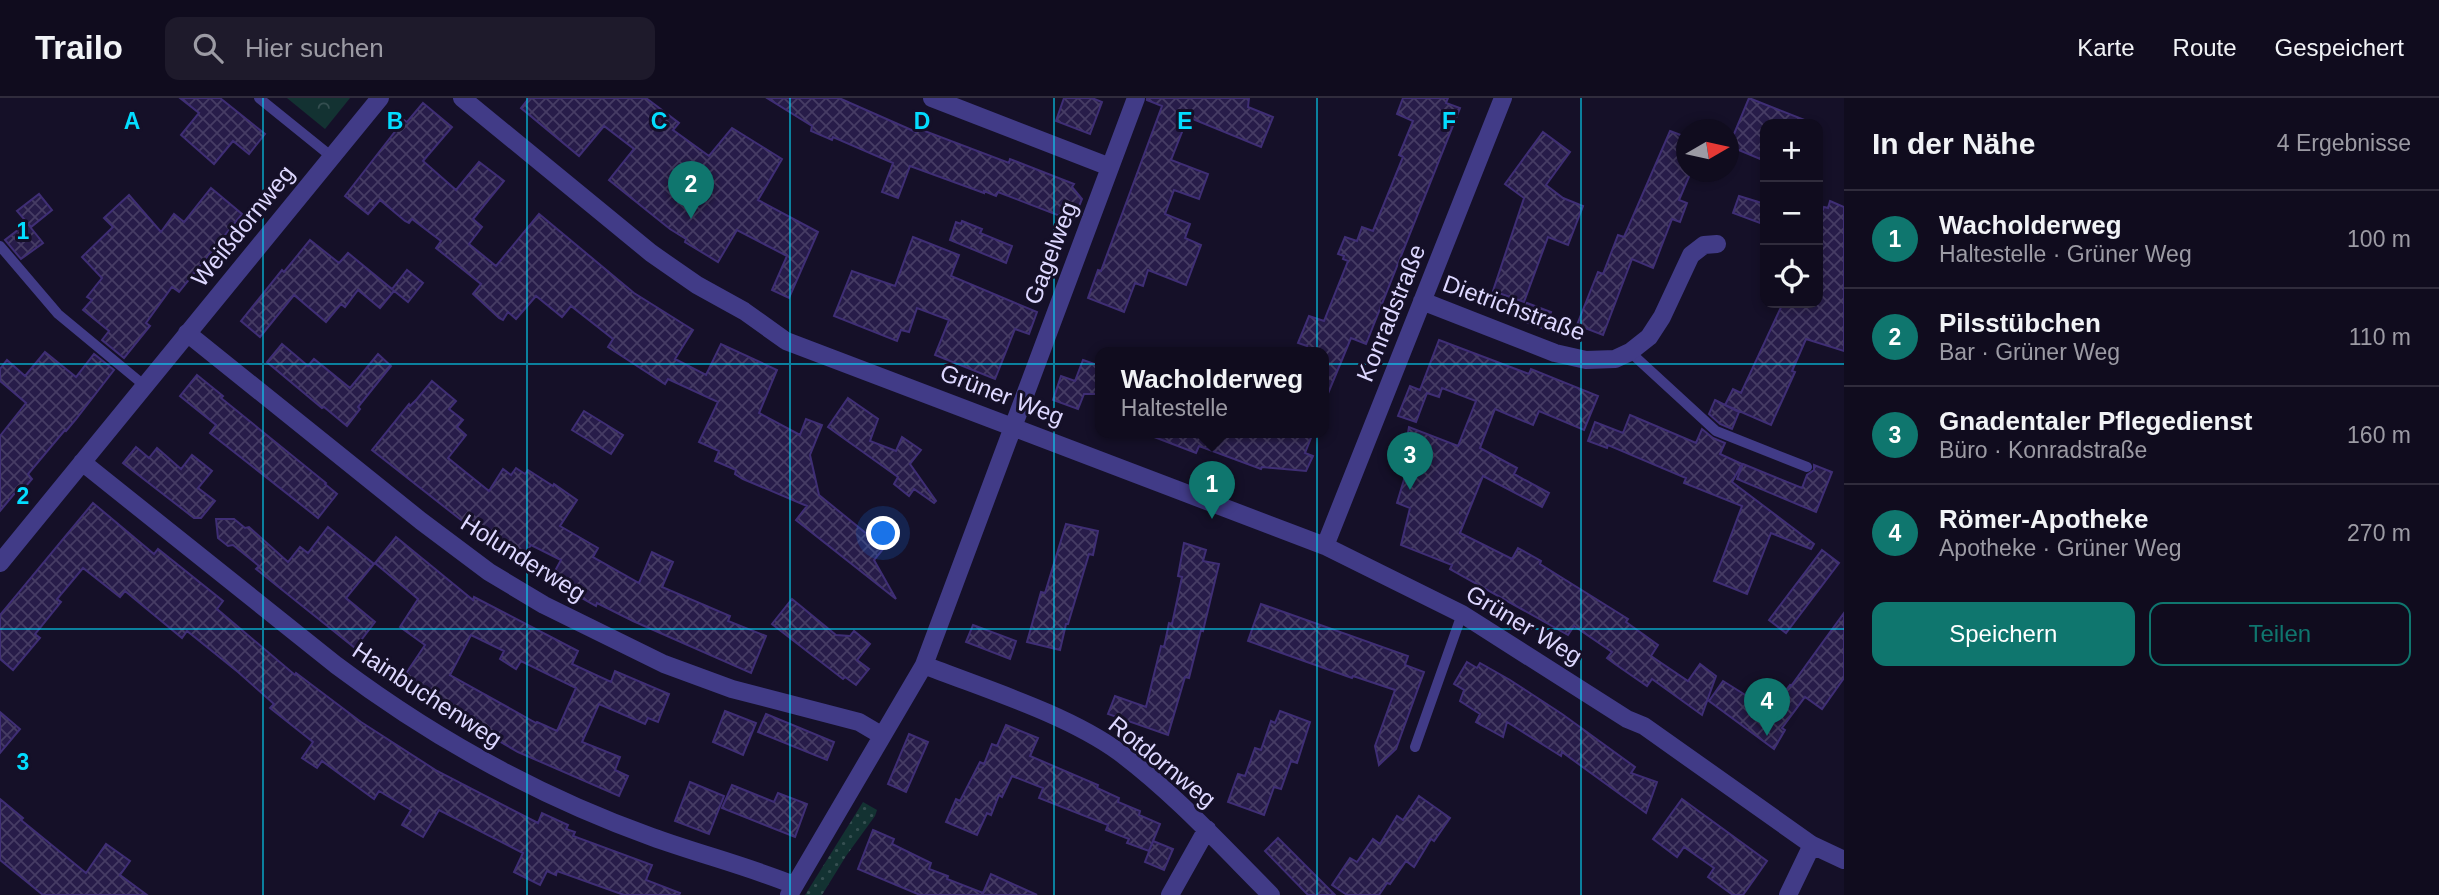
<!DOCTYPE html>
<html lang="de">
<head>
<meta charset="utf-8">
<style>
	:root { --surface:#100c1e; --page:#1e1a2b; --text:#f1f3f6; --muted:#9c9ba4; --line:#302c3c; --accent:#0f766e }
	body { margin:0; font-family:Arial,sans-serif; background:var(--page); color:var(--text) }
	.controls { position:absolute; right:21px; top:21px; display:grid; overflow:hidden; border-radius:14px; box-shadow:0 4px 10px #0003 }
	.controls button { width:63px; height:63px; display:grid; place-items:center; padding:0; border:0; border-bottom:2px solid var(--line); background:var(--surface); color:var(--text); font:35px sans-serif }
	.compass { position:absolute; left:1676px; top:21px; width:63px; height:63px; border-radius:50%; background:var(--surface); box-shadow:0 4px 10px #0003; rotate:81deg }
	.you { position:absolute; left:884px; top:436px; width:24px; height:24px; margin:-18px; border:5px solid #fff; border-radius:50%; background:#1a73e8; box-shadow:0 0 0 10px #1a73e833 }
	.badge { display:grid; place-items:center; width:46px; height:46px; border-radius:50%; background:var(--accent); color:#fff; font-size:23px; font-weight:700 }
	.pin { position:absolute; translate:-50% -58px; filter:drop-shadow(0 2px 4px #0008) }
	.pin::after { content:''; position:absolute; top:37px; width:24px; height:21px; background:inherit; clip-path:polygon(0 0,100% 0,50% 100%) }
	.popup { position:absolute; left:1095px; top:249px; width:234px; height:91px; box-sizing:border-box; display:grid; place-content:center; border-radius:14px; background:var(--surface); filter:drop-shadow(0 2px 5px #0005); font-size:23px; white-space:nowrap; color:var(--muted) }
	.popup b { font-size:26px; color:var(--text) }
	.popup::after { content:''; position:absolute; left:50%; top:100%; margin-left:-14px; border:14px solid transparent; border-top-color:var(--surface) }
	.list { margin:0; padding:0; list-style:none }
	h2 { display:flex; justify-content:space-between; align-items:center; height:91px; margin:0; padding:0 28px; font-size:30px }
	h2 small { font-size:23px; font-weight:400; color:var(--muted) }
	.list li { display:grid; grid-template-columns:46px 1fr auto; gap:21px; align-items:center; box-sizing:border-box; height:98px; padding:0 28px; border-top:2px solid var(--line) }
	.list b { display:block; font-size:26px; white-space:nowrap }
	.list p { margin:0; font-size:23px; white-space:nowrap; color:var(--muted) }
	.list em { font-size:23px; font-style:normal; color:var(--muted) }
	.actions { display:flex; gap:14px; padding:21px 28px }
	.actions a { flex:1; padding:16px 0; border:2px solid var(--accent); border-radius:14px; text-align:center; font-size:24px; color:var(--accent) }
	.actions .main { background:var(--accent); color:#fff }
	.icon { flex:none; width:38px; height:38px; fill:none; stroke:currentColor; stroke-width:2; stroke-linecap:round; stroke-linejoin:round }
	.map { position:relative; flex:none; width:1844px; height:797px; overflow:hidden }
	header { display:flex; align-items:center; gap:42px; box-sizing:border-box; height:98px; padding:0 35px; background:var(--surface); border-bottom:2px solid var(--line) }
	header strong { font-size:33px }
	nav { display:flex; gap:38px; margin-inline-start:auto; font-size:24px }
	.search { width:490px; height:63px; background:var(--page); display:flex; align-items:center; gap:18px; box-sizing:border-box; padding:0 24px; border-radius:14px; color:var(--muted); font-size:26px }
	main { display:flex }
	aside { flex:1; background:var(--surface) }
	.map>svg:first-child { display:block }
	.grass { fill:url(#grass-dots) }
	.forest { fill:url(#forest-crowns) }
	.building { fill:url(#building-cross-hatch); stroke:#3f2e75; stroke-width:2; fill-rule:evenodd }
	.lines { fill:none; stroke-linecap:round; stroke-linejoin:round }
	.lane { stroke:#413b87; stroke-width:10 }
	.street { stroke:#413b87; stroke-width:18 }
	.grid { fill:none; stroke:#03ddff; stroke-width:2; stroke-opacity:0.55 }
	.labels { text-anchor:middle; stroke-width:6; stroke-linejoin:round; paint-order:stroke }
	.street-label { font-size:24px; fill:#ddd7ff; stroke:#151028 }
	.grid-label { font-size:23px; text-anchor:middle; font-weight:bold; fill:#03ddff; stroke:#151028; stroke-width:6; stroke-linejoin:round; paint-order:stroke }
</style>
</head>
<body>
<header>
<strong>Trailo</strong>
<div class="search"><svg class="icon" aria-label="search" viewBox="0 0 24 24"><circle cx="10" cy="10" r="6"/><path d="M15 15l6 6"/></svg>Hier suchen</div>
<nav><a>Karte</a><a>Route</a><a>Gespeichert</a></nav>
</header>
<main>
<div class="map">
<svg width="1844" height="797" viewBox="0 0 1844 797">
	<defs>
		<pattern id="grass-dots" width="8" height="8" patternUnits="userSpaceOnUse" patternTransform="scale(1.75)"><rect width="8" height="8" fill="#133232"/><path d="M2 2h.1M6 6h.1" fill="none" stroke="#354f51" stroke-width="1.8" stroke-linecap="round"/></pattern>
		<pattern id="forest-crowns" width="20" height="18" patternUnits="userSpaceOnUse" patternTransform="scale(1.75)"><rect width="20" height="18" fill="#133232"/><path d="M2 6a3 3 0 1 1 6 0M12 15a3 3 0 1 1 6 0" fill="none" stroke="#354f51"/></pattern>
		<pattern id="building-cross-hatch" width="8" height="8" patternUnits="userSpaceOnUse" patternTransform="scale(1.75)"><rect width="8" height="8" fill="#271c49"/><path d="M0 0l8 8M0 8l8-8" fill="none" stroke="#463c64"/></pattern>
	</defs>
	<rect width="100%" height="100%" fill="#151028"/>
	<path class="grass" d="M863,704l14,8 -2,6 -29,40 -24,39h-17z"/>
	<path class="forest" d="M287,0h63l-25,31z"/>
	<path class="building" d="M180,0h40l45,36 -16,20 -16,-13 -19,23 -33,-29 18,-22z
		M529,0h117l33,25 -6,7 36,26 23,-28 50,31 -24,41 60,32 -29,66 -17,-8 15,-34 -50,-26 -19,32 -33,-20 1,-3 -16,-10 -61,-49 25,-31 -30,-23 -25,30 -58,-48z
		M767,0h72l77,34 1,-4 92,35 1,-4 64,25 -2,3 10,12 -9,22 -75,-29 -2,4 -12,-5v2l-74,-27 -12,32 -16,-6 11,-29 -60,-26 -1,3 -21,-9 1,-5z
		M1064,0h28l10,4 -12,32 -34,-13z
		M1147,0h102l-1,9 25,10 -12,30 -73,-30 -17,43 37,14 -9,25 -25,-9 -9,24 25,10 -5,14 16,7 -15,40 -38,-15 -5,16 -8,-3 -11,29 -36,-14 10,-28 3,1 61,-165 -15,-6z
		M1403,0h45l-2,5 14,5 -94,236 -15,-6 -27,65v-50h-19l2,-7 -9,-3 11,-27 15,5 24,-60 -5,-2 1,-3 -6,-2 7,-17 12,4 5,-14 11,4 30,-74 -4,-2 14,-34 -16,-7z
		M1749,0l63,25v1h-47v37l-36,-15z
		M423,5l29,24 -29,34 33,29 23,-28 25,19 -31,38 9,8 -13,17 27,22 43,-52 95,79 59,37 -18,29 31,16 15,-31 56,26 -18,43 41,22 6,-16 16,6 -12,30 9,40 65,53 -10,12 22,39 -100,-79 11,-14 -64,-27 -8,-5 1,-4 -21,-9 4,-10 -20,-9 19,-40 -50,-23 -3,5 -54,-35 -3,-2 5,-8 -42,-33 -9,11 -26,-21 -20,23 -8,-7 -5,8 -4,-2 -26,-24 8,-10 -45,-36 5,-7 -29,-22 -3,4 -4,-2 -25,-21 -12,14 -23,-18 59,-76 3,2z
		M1670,33l16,6v35h5l-12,28 8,3 -7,19 -8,-3 -19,49 -21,-9 -29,76 -26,-10 21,-53 5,2 15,-39 6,2z
		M1543,34l27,20 -24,33 17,13 20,8 -15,39 -20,-8 -24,65 -31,-11 31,-93 -19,-14z
		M211,90l31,26 -63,78 -7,-5 -26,36 4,3 -26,32 -22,-18 7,-9 -26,-21 9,-10 -5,-3 15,-19 -20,-21 31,-30 -9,-9 25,-23 32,37 13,-18 10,8z
		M39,96l13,16 -21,17 -14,-16z
		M1739,98l26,8 -5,19 -27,-10z
		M1830,103l14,6v144l-38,-12 -14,32 3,1 -24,53 -46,-20 8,-16 8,4 42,-90h35v-82l6,-14 4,1z
		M962,123l20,8 -2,4 32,13 -6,17 -56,-23 6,-18 5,2z
		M27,125l16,20 -22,16 -16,-19z
		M913,139l46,18 -8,21 86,36 -8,22 -14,-5 -20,50 -60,-24 14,-35 -32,-12 -8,24 -8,-2 -4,11 -63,-25 18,-45 43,15z
		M310,142l29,23 9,-10 44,36 15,-19 16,13 -15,19 -15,-12 1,1 -14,17 -22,-18 -13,17 -4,-3 -15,18 -32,-27 -34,42 -19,-16 41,-51 2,2z
		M1527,205l24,9 -7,17 -23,-9z
		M1439,242l90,34 2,-5 67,27 -14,34 -45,-19 -6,14 -38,-16 -15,39 37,20 -3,6 35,19 -7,14 -59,-31 -23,57 52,26 6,-11 23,13 -1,3 88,55 -2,3 32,23 -7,11 37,25 12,-17 16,12 -14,39 -50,-36 -5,7 -32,-22 -8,-6 5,-6 -38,-26 -6,9 -118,-66 2,-4 -51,-20 9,-37 -13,-5 9,-30 -5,-2 8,-44 49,19 18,-45 -34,-13 -3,9 -12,-4 -11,29 -18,-6 12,-30 10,4z
		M282,246l26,22 6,-7 36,29 28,-34 13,12 -33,41 2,2 -13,17 -23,-19 -2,1 -55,-46z
		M45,254l31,25 18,-23 20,16 -38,49 -10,12 -1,-1 -37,44 4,5 -6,7 -7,2 -19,23v-75l26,-33 -26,-22v-12l7,-9 18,16z
		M1083,262l17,6v28h-16l-6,15 -25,-9 8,-24 14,5z
		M197,277l26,21 -2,2 105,85 -1,1 12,10 -19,24 -108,-85 6,-8 -36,-29z
		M432,283l24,20 -7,8 14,11 -6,7 9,8 -18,23 41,33 14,-22 8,6 5,-7 9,6 3,-4 25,16 1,-2 23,16 -17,26 38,22 -5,9 46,26 13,-31 21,10 -11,25 68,29 -2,5 38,15 -15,37 -118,-52 -36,-18 -1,3 -46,-26 11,-20 -30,-15 -11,16 -36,-23 -112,-88 37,-46 1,2 7,-7z
		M848,300l30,21 -8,22 26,10 6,-14 19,13 -11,14 26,37 -2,2 -20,-14 -5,7 -15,-12 4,-7 -70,-50z
		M1715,302l24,12 -7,17 -12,-5 -11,-10z
		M584,313l39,24 -12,19 -39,-24z
		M1630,317l66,28 6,-14 11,9 12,5 -5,11 22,10 -10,18 82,62 -3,5 -40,-16 -24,61 -33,-13 28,-75 -58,-23 2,-5 -78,-33 -1,3 -19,-7 7,-19 28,11z
		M1149,335h164l-8,20 8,3 -7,15 -44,-4 -1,2 -62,-23 -3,7 -47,-18z
		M136,349l13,11 8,-10 24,21 11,-14 20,16 -14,17 17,13 -14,17h-7l-71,-55z
		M1743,366l59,24 5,-13 7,-5v-5l18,7 -16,40 -79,-33z
		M93,405l61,51 4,-5 65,52 -6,8 78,66 1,-2 65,49 76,49 101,52 4,-10 26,12 -2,4 9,3 -2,4 79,29 -6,15 34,13 -1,2h-55l-67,-24 -1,4 -9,-4 -7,14 -26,-13 9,-19 -84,-43 -16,27 -21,-12 9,-15 -32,-19 -5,8 -52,-38 -5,7 -15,-10 11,-16 -43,-34 4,-4 -36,-32 -51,-41 -5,7 -57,-47 -5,6 -37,-29 -26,31 4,3 -26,32 5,4 -27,32 -13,-11v-44z
		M216,421h18l11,9 4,-1 39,35 12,-15 8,6 20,-26 46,37 -28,34 29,24 -20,26 -99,-79 3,-3 -26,-21 -5,1 -10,-8z
		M1066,426l32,7 -5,24 -4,-1 -21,70h-2l-6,26 -33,-8 14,-50 4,1z
		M396,439l77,63 1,-3 104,54 -6,13 39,18 4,-11 54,23 -11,28 -10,-4 -3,6 -46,-20 -17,38 38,15 -5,13 13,6 -9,20 -101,-44 -75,-43 -42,-28 24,-36 -25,-18 18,-28 -43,-36zM471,537l33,16 -4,8 16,10 5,-8 55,27 -19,43 -20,-9 -1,1 -86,-48z
		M1184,445l22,7 -3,11 16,3 -16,67 -2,-1 -12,48 -4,-1 -17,58 -60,-21 7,-18 31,11 15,-61 3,1 5,-24 3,1 10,-47 -4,-1z
		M1822,452l17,13 -53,70 -17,-13z
		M792,501l44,36 14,1 4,-5 16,13 -13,16 12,9 -13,16 -11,-8 -2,2 -71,-55z
		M1261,506l147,52 -3,9 19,7 -28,77 -17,16 -4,-19 20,-56 -42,-14 -1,2 -104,-37z
		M1844,515v65l-22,31 -17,-12 -23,31 3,2 -11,19 -65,-48 14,-20 24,15 3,-4 22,16 18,-23 1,1z
		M973,527l43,16 -6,18 -44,-17z
		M1467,564l10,6 3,-5 30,17 52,34 73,53 -4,6 26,9 -11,31 -84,-61 -1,4 -54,-34 -4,15 -27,-15 4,-8 -20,-13 4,-11 -10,-6z
		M725,613l31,12 -13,32 -30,-13z
		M1280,613l30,11 -13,41 -6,-2 -10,28 -7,-2 -10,28 -36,-13 10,-28 7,2 10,-28 6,2 10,-29 4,2z
		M0,614l20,17 -20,24z
		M766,616l68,28 -7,18 -69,-28z
		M1006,627l32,13 -8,18 68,29 -1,3 22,10 -1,4 22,9 -1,4 21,9 -11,27 -22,-8 2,-4 -23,-9 2,-5 -69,-27 4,-10 -31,-12 -10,21 -3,-2 -8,20 -4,-2 -10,22 -31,-13 10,-23 4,2 20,-39 4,2 8,-20 5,2z
		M909,636l19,8 -22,50 -18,-8z
		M690,684l34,14 -15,38 -34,-13z
		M732,687l42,17 4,-9 29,11 -12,33 -73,-29z
		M1419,698l31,22 -16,23 -3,-2 -17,28 -8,-6 -16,23 -3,-1 -8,12h-32l-15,-10 18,-27 7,4 16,-23 7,5 17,-28 6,4z
		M0,701l23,19 -2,2 65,53 20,-29 24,17 -10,14 27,20h-104l-43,-35z
		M1682,701l85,62 -24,34h-10l-25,-18 6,-9 -30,-21 -7,10 -24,-18z
		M873,732l21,9 -2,5 39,19 -2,6 19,7 -1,3 36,14 8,-19 46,21h-117l-62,-26z
		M1278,740l57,57h-27l-43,-44z
		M1153,743l20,8 -9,21 -19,-8z"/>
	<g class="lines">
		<path class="lane" d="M259,0l73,59
			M0,148l58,68 87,72
			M1630,254l86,79 91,36
			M1415,649l47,-133"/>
		<path class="street" d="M462,0l189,155 46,32 47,26 42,30 539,205 137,68 165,105 17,7 168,119 32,15
			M932,0l178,69
			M1422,203l133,52 31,7 29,-1 15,-7 19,-15 13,-20 29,-62 13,-10 13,-1
			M187,235l234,188 68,51 55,33 120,59 68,25 127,33 22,13
			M82,364l254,203c97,73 202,131 316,172 47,17 95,29 142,48
			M1325,448l178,-448
			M0,465l380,-465
			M924,567c61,24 143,49 195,87 56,42 103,94 152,143
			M789,797l135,-230 212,-567
			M1170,797l37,-66
			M1788,797l24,-50"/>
	</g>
	<path class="grid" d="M263,0v797M527,0v797M790,0v797M1054,0v797M1317,0v797M1581,0v797M0,266h1844M0,531h1844"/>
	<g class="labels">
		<g class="street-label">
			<text transform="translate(243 128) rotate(-51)" y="8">Weißdornweg</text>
			<text transform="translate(1051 155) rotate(-69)" y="8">Gagelweg</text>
			<text transform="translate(1514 210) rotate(20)" y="8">Dietrichstraße</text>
			<text transform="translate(1391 215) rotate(-68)" y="8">Konradstraße</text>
			<text transform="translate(1002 297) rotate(21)" y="8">Grüner Weg</text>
			<text transform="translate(523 460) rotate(32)" y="8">Holunderweg</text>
			<text transform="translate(1524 527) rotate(31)" y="8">Grüner Weg</text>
			<text transform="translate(427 597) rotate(33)" y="8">Hainbuchenweg</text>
			<text transform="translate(1162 664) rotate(39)" y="8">Rotdornweg</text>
		</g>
	</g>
	<g class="grid-label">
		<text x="132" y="31">A</text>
		<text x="395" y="31">B</text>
		<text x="659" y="31">C</text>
		<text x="922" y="31">D</text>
		<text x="1185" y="31">E</text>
		<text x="1449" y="31">F</text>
		<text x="23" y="141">1</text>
		<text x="23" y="406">2</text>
		<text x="23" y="672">3</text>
	</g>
</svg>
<div class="controls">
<button>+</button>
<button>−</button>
<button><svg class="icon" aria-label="locate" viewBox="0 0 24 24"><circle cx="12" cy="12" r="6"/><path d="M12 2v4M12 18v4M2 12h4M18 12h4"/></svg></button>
</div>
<svg class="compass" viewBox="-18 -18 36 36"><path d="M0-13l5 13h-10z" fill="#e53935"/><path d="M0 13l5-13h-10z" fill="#9c9ba4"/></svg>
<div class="you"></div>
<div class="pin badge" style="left:1212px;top:421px">1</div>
<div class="popup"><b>Wacholderweg</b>Haltestelle</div>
<div class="pin badge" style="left:691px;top:121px">2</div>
<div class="pin badge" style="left:1410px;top:392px">3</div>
<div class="pin badge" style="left:1767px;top:638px">4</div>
</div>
<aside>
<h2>In der Nähe<small>4 Ergebnisse</small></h2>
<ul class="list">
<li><span class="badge">1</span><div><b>Wacholderweg</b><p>Haltestelle · Grüner Weg</p></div><em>100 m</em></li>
<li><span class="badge">2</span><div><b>Pilsstübchen</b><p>Bar · Grüner Weg</p></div><em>110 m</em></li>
<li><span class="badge">3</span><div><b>Gnadentaler Pflegedienst</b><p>Büro · Konradstraße</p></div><em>160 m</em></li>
<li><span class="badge">4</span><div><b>Römer-Apotheke</b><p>Apotheke · Grüner Weg</p></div><em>270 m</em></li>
</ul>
<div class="actions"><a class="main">Speichern</a><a>Teilen</a></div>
</aside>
</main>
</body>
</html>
